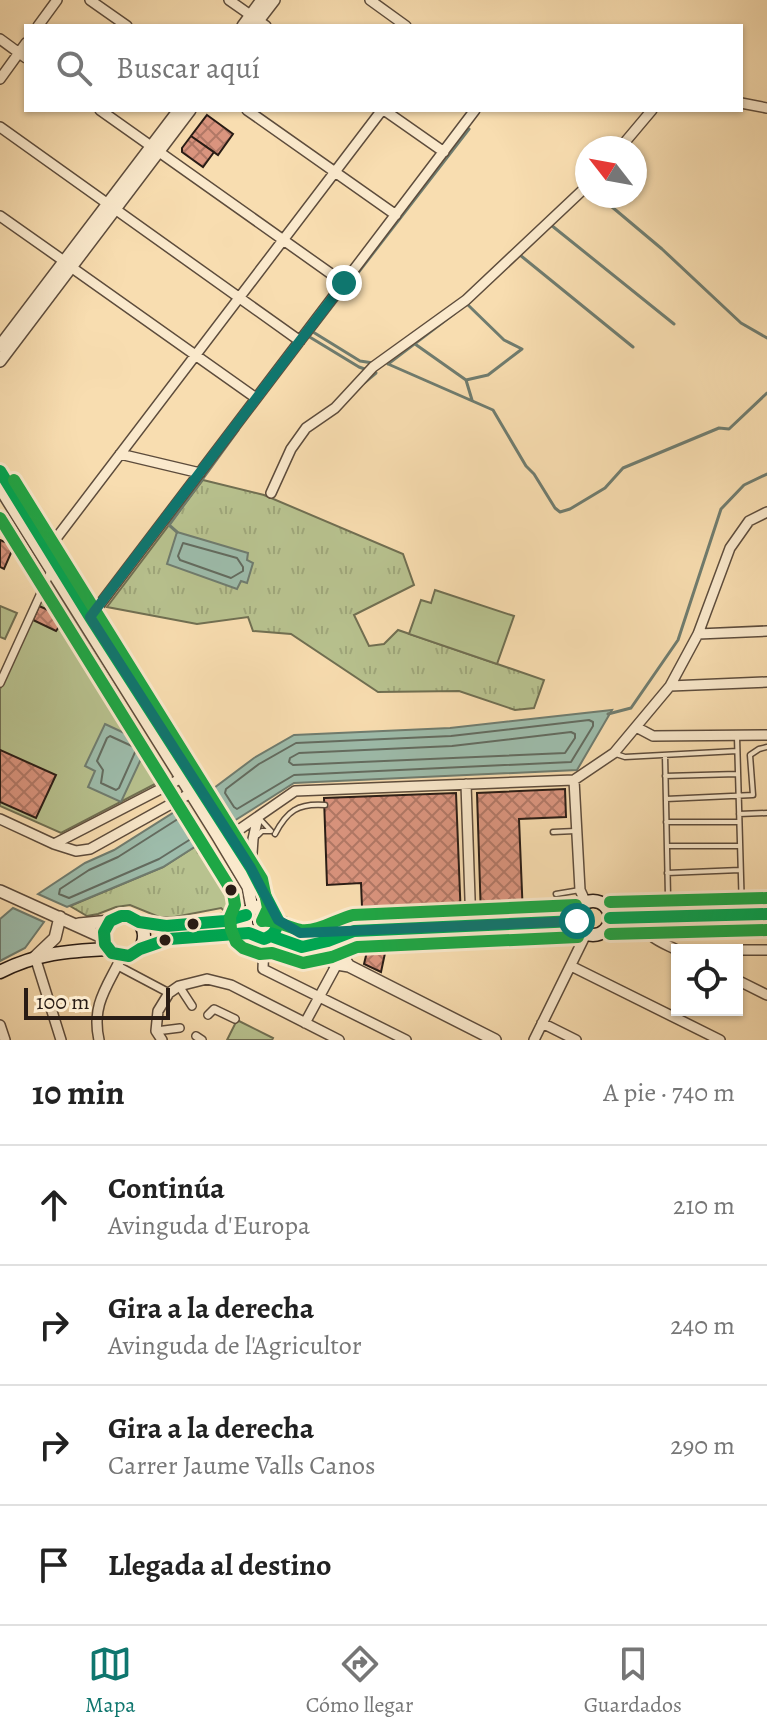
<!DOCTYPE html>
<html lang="es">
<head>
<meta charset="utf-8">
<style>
	:root { --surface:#fff; --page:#f2f2f2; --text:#222; --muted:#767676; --line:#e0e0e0; --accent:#0f766e }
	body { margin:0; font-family:Alegreya,serif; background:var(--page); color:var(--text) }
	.controls { position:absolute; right:24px; bottom:24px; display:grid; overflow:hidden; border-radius:0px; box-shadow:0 2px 6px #0004 }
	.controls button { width:72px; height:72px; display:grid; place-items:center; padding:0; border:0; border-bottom:2px solid var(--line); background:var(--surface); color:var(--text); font:40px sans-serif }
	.compass { position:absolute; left:575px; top:136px; width:72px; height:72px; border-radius:50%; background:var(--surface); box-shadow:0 2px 6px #0004; rotate:301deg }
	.scale { position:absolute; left:24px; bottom:20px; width:146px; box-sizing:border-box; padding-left:8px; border:4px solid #291c15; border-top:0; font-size:22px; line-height:28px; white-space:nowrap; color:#291c15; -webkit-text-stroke:6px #fae9cc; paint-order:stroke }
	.stop { position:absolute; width:24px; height:24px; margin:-18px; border:6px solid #0f766e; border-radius:50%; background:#fff }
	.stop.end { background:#0f766e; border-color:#fff; box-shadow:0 2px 8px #0008 }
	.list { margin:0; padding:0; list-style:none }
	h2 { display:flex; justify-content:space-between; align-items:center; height:104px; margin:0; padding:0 32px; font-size:34px }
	h2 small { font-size:26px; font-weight:400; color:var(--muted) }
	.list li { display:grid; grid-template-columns:52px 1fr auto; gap:24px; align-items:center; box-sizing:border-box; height:120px; padding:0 32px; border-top:2px solid var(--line) }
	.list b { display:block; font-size:30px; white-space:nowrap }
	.list p { margin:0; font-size:26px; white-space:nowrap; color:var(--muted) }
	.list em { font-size:26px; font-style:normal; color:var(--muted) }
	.icon { flex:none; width:44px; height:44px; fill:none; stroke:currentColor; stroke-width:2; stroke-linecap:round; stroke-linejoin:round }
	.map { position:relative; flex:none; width:767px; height:1040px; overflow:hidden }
	.search { position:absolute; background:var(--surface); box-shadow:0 2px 6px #0004; left:24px; right:24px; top:24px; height:88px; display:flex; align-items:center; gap:20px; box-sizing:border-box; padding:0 28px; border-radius:0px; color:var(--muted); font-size:30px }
	.sheet { height:584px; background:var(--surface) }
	nav { display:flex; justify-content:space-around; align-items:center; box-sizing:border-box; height:112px; border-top:2px solid var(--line); background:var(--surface); font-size:22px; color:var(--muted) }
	nav a { display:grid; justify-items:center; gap:4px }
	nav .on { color:var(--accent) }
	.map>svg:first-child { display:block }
	.grass { fill:url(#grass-tufts); stroke:#706f52; stroke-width:2 }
	.green { fill:#b8c28f; stroke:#706f52; stroke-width:2 }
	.water { fill:#9dbcab; stroke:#6f7c6f; stroke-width:2 }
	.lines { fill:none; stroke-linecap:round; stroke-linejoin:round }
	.shore { stroke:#636c60; stroke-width:2 }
	.stream { stroke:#6f7c6f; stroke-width:3 }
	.building { fill:url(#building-cross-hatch); stroke:#291c15; stroke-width:2 }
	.service-casing { stroke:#5d4c3c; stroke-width:7 }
	.pedestrian-casing { stroke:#5d4c3c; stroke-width:10 }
	.minor-casing { stroke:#5d4c3c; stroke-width:12 }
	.tertiary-casing { stroke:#5d4c3c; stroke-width:14 }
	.secondary-casing { stroke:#291c15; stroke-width:15 }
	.service { stroke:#fae9cc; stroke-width:4 }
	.pedestrian { stroke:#fae9cc; stroke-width:7 }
	.minor { stroke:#fae9cc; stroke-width:9 }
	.tertiary { stroke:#fae9cc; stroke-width:11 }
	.secondary { stroke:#fae9cc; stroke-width:12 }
	.bus-1-casing { stroke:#fae9cc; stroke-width:18 }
	.bus-2-casing { stroke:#fae9cc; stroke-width:18 }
	.bus-3-casing { stroke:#fae9cc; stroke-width:18 }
	.bus-1 { stroke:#00a651; stroke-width:12 }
	.bus-2 { stroke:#1ea745; stroke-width:12 }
	.bus-3 { stroke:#1ea745; stroke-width:12 }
	.route { stroke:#0f766e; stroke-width:10 }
	.bus-dot { fill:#291c15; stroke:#fae9cc; stroke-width:3 }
</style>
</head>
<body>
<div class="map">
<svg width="767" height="1040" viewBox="0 0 767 1040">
	<defs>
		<pattern id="grass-tufts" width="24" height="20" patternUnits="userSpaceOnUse" patternTransform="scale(2)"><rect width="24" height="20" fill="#b8c28f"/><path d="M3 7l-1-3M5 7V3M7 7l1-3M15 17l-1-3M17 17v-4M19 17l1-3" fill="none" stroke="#9ea67a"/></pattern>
		<pattern id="building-cross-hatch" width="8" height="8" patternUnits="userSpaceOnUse" patternTransform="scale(2)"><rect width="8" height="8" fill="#da947e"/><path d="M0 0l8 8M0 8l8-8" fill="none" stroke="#b17866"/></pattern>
	</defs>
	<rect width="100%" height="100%" fill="#f8ddb0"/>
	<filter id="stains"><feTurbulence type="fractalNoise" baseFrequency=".0025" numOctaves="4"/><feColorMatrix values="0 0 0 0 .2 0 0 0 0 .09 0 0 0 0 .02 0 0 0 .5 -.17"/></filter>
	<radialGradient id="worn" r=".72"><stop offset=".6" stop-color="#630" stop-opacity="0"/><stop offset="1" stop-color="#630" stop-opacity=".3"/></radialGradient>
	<path class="grass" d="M203,480l61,15 139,59 11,31 -60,30 15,31 15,-2 14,-14 146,50 -10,28 -19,2 -56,-19 -81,1 -87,-58 -38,-3 -5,-14 -51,7 -90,-17z
		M207,839l35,58 1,7 -5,5 -11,4 -6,-5 -57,11 -34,-14 -14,2 -18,7 -11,2 -17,-10 93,-39z"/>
	<path class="green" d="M49,580l113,186 -5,17 -96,50 -61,-27v-117z
		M435,590l79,26 -17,48 -88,-30 12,-34 10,3z
		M0,606l17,7 -12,26 -5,-2z
		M237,1020l36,18 -1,2h-45z"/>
	<path class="water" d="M177,532l71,21 -1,7 6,3 -6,20 -6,-2 -4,8 -70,-25z
		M612,710l-35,60 -283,13 -60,38 -21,-30h-3l44,-33 40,-23 156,-7z
		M105,724l43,20 -27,58 -33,-15 7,-16 -10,-5z
		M187,804l20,35 -44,28 -96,40 -29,-13 47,-31 29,-13z
		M13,908l31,14 -19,26 -25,13v-42z"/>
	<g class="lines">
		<path class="shore" d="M183,543l54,15 6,9v4l-12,7 -51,-18 -2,-4z
			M589,720l4,2v4l-22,36 -277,13 -57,34 -3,-2 -9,-14 1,-4 33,-25 37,-21 155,-7z
			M571,732l4,2v4l-10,15 -272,12 -4,-3 1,-4 9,-5 153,-7z
			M110,736l24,11 2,3 -17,38 -3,2 -15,-7 2,-13 -6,-9 10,-23z
			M181,817l5,2 8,14v4l-35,22 -90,39 -10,-4 1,-5 29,-19 29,-13z"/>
		<path class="stream" d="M599,196l63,53 79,74 26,15
			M551,225l123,99
			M520,255l113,92
			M313,332l47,29 13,2
			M310,335l159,-206
			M308,336l51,31 17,6 -12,10
			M415,344l51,36 6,20
			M388,364l105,46 33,56 8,8 21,34 5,4 10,-3 35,-21 18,-20 96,-40 10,1 38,-36
			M388,364l67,-51
			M466,380l22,-5 34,-26 -18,-9 -37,-36
			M177,532l-8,-7 69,-95
			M608,714l23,-6 47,-68 43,-131 23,-24 23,-11"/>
	</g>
	<path class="building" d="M207,115l26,19 -15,21 -27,-19z
		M191,136l23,16 -11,15 -21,-15v-4z
		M0,540l14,6 -10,23 -4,-2z
		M39,606l23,10 1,5 -7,10 -23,-11z
		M0,750l56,25 -20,43 -36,-16z
		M565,789l1,28 -47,2 4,97 -42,1 -4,-124z
		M456,793l5,126 -76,3 -1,-16 -22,1 -1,-24 -34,2 -3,-87z
		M370,939h18l-7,33 -17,-8z"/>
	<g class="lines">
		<defs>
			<path id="service" d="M737,737l5,175
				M616,754l9,3 112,-6
				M665,755l3,141 73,-1
				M665,776l72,-2
				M666,799l87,-4 -3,-40 9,-6 8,-2
				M739,814l28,-1
				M666,822h73
				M553,832l22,-1
				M275,834c12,-23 23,-31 50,-29
				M258,835l4,-4h9l-11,-12
				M667,846h73
				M667,873l73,-3
				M556,894l24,-4"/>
			<path id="pedestrian" d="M0,683l51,-112
				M118,966l51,27
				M179,986l13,20
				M208,1015l6,-6 21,10
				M156,1031l24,-3
				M196,1036l6,4"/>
			<path id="minor" d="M90,0l37,26
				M229,0l37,26
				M370,0l36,26
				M38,26l19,-26
				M0,39l26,19
				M0,79l26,-36
				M741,103l26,5
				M100,110l244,173
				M247,110l149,105
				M384,110l60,42
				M0,127l300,214
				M620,148l32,-38
				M0,216l64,45
				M71,267l185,131
				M120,454l80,19
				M271,493l20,-44 15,-21 29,-20 38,-41 93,-67 121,-114
				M45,553l337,-443
				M88,620l387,-510
				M698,634l69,-3
				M670,686l97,-4
				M636,727l17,9 114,-1
				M574,780l6,110 6,13
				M466,784l5,143
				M0,819l54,25 22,7 14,-2 99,-55
				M230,836l65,-45 279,-11 40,-27 56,-67 28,-52 32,-86 19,-27 18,-9
				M54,844l126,-65
				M251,868l2,-29 5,-22
				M641,917c5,21 18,24 36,33
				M264,939l-1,30 143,71
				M737,950h30
				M35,957l26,83
				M571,966l149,74
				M737,980l30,15
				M305,1023l32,-59
				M542,1023l34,17
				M0,1025l5,15
				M99,1040c-8,-36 9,-54 23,-84
				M162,1040l-6,-9 2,-20 11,-18 10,-7 28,-7 24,6 108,55
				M534,1040l52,-106"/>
			<path id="tertiary" d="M243,26l19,-26
				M254,26l20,-26
				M0,346l179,-236
				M0,361l190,-251
				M0,471l90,146 161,251 21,40
				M0,488l217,347 31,52 4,21
				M0,891l104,47
				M79,924l31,-3
				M302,947l35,17 12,2 146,74
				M35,957l20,-19 5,-21
				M349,966l-8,-11 3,-11 10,-13"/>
			<path id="secondary" d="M576 918a17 17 0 1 1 34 0a17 17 0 1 1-34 0Z
				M104 936a20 20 0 1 1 40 0a20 20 0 1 1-40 0Z
				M610,918l157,-4
				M278,920l22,13 277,-12
				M139,922c36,5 72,2 107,-7
				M271,936l31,11 26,-6 16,-6
				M140,949c10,-4 20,-8 30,-10 23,-4 47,-4 70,-5 10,-1 23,8 31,2 11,-8 6,-18 1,-28 -20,-6 -32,6 -23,25
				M0,972c37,-19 68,-21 108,-23"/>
		</defs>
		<use href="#service" class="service-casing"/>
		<use href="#pedestrian" class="pedestrian-casing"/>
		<use href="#minor" class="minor-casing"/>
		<use href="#tertiary" class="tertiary-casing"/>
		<use href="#secondary" class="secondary-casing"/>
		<use href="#service" class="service"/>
		<use href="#pedestrian" class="pedestrian"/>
		<use href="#minor" class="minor"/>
		<use href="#tertiary" class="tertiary"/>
		<use href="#secondary" class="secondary"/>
		<defs>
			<path id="bus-1" d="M0,471l90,146 161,251 27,52c-1,10 -4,15 -14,19l-15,-6 -80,6 -29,10 -11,7 -17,-3 -7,-9 -1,-12 6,-11 11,-5h7l11,6 27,4 59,-5 21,-6
				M610,918l157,-4
				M271,936l31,11 26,-6 26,-10 223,-10"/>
			<path id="bus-2" d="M0,518l233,375 2,12 -5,12 1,12 5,13 7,6 17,6 12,-1 31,10 29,-6 25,-10 221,-10
				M610,934l157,-4"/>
			<path id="bus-3" d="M14,480l248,399 6,29 -6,13c15,-2 25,7 39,9 17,2 36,-11 52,-15l223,-10
				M610,902l157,-4"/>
		</defs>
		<use href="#bus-1" class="bus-1-casing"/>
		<use href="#bus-2" class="bus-2-casing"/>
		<use href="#bus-3" class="bus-3-casing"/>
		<use href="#bus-1" class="bus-1"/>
		<use href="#bus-2" class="bus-2"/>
		<use href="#bus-3" class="bus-3"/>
	</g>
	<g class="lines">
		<path class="route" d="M344,283l-254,334 161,251 27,52 22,13 277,-12"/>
	</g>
	<g class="bus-dot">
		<circle cx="231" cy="890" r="7"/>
		<circle cx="193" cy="924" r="7"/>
		<circle cx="165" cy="940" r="7"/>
	</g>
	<rect width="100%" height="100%" filter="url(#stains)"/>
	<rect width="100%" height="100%" fill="url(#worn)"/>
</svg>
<div class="controls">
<button><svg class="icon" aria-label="locate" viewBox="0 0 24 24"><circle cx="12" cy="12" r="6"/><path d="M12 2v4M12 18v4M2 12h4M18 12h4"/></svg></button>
</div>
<svg class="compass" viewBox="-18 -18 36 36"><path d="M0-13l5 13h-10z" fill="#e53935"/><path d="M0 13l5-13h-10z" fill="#767676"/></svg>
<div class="scale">100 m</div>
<div class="stop" style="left:577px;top:921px"></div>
<div class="stop end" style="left:344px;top:283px"></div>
<div class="search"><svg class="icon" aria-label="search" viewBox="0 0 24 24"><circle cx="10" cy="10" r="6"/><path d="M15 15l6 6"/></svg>Buscar aquí</div>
</div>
<section class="sheet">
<h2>10 min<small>A pie · 740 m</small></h2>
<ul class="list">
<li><svg class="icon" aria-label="ahead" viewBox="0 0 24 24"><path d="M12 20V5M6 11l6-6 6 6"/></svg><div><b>Continúa</b><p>Avinguda d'Europa</p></div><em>210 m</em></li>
<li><svg class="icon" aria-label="right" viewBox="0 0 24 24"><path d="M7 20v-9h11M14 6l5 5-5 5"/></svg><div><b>Gira a la derecha</b><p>Avinguda de l'Agricultor</p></div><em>240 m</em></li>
<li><svg class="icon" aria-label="right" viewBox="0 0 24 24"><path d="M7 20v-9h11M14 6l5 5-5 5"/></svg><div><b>Gira a la derecha</b><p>Carrer Jaume Valls Canos</p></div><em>290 m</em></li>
<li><svg class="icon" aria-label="arrive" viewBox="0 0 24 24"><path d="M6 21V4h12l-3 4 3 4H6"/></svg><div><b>Llegada al destino</b></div></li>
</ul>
</section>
<nav>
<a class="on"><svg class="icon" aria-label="map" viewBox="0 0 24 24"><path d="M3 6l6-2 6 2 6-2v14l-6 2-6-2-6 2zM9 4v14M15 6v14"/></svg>Mapa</a>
<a><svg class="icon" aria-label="directions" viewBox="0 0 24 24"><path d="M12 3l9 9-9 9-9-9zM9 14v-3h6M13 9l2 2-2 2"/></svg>Cómo llegar</a>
<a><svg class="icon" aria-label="saved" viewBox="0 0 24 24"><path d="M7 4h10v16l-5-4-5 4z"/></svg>Guardados</a>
</nav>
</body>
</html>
